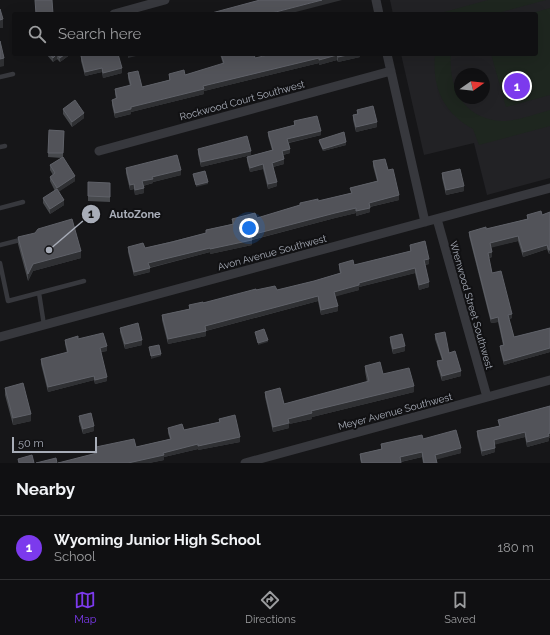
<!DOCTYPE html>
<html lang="en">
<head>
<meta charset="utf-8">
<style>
	:root { --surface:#101012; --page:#1e1e20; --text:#f1f3f6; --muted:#9c9d9f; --line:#303032; --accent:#7c3aed }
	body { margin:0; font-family:Raleway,sans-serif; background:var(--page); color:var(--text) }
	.compass { position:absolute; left:454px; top:68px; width:36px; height:36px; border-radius:50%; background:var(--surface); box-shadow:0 4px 16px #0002; rotate:76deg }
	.scale { position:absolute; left:12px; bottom:10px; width:85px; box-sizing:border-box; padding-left:4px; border:2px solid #a8adb8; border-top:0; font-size:11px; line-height:14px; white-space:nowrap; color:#a8adb8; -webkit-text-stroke:3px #111113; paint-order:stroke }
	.you { position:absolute; left:249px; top:228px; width:14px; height:14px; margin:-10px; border:3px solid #fff; border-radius:50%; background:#1a73e8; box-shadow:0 0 0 6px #1a73e833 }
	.badge { display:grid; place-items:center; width:26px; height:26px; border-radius:50%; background:var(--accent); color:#fff; font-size:13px; font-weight:700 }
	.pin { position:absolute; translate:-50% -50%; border:2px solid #fff; box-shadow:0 1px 4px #0006 }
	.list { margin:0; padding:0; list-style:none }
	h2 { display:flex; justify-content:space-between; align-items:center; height:52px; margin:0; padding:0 16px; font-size:17px }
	h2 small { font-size:13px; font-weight:400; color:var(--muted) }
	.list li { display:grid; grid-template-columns:26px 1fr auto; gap:12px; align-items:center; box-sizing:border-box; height:64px; padding:0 16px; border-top:1px solid var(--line) }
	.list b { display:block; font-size:15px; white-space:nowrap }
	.list p { margin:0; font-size:13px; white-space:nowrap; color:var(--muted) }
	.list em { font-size:13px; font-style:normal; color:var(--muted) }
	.icon { flex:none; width:22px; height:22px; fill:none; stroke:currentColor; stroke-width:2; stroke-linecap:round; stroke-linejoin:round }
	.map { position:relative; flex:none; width:550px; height:463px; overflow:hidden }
	.search { position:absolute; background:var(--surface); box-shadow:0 4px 16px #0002; left:12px; right:12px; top:12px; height:44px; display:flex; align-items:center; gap:10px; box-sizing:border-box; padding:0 14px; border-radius:4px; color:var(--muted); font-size:15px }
	.sheet { height:116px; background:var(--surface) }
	nav { display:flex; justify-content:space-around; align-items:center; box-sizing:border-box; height:56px; border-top:1px solid var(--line); background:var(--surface); font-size:11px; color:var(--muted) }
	nav a { display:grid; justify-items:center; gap:2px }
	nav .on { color:var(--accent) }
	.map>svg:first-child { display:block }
	.built { fill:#222225; fill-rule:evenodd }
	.green { fill:#1e261f }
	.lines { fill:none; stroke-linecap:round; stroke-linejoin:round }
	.service { stroke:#37383d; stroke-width:4.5 }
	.minor { stroke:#37383d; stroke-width:9 }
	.wall { fill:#47494d }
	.shaded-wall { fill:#2f3033 }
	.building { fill:#525359; stroke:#5f6168 }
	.labels { text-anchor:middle; stroke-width:4; stroke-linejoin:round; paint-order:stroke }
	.street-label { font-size:10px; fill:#a8adb8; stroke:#111113 }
	.leader { fill:none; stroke:#a8adb8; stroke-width:1.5 }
	.callout-dot { fill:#a8adb8; stroke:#111113; stroke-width:1.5 }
	.mark-label { font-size:12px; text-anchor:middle; font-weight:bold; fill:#111 }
	.callout-label { font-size:11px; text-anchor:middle; font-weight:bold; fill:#a8adb8; stroke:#111113; stroke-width:4; stroke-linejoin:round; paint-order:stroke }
</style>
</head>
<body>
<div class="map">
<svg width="550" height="463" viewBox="0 0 550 463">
	<rect width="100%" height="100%" fill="#161618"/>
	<path class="built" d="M390,0h160v178l-63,17 -13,-52 -50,12 -23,-101h135v-40h-143zM460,74h24v24h-24z"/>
	<path class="green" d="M488,0h58l-52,14h-57z
		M550,8v87l-44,12 -15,-53h45v-40h-7z
		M435,54h16c-3,34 13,65 51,67 16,0 33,-7 48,-11v16l-71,19 -6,-16c-30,-17 -41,-41 -38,-75z"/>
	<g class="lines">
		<path class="service" d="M0,77l13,-3
			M0,147l5,-1
			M0,208l23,-6
			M0,245l24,-6
			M0,263l8,38 76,-20
			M39,293l5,32"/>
		<path class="minor" d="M376,0l3,14
			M114,14l51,-14
			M387,54l38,168
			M99,151l292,-80
			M437,219l50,178
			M0,337l550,-149
			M245,463l305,-83"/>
	</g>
	<path class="wall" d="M46,54h25l-11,8 -3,-3 -4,3z
		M220,54h34l1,4 105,-4v3l-22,5 -1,-2 -18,5v-2l-115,28v3l-73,18v2l-16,4 -3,-13v-5l4,-1 -1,-5v-5l15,-3 -2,-8v-5l14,14 27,-7v-6l16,1 38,-11z
		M81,56l41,17 -19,5 -1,-6 -17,4 -4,-15z
		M63,109l21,9 -12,9 -9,-13z
		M357,110l20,17 -21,5 -3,-12v-5h4z
		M294,121l27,14 -32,8 1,10 -7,2 1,9 -11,3 4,19 -9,3 -5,-20 -13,3 -3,-11v-4l25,-7 -4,-14v-4l26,-7z
		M49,130l15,1 -1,26 12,24 -16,10 5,14 -14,9 -7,-11v-5l12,-7 -5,-10v-4l3,-2 -3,-5v-5l12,-7 -14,-1z
		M319,140l27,5 -23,6 -4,-9z
		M198,149l53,6 -50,12 -3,-13z
		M373,161l15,9 11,30 -29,7v5l-14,4v-3l-21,5 -83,22v5l-42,9v-2l-60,16v4l-16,4 -6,-24v-5l17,1 61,-15v-3l26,-6v-5l25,-1 43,-13v-2l18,-2 33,-8 -1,-5 27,-7 -4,-15z
		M126,168l55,7 -28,7v1l-10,3 1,7 -9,2 -1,-6 -4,1 -4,-17z
		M442,173l22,18 -18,4 -4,-17z
		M110,183v19l-22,-1v-5z
		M550,212v42h-1l-2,-5 -24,8 -5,-16 -27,6 1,10 -3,1 3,15 20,45 -3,1 5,18 36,-9v24l-46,13 -4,-15v-4l3,-1 -5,-23 -7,1 -22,-87v-4l17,-3 41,-10v-4h15z
		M18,237l63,21 -48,13 -5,10 -10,-37z
		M410,245l19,19 -4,1 4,22 -10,3 -4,-17 -56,14v3l-24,6 3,15 -17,4 -3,-14 -112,30v5l-38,8 -6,-24v-5l27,-6v-4l14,-2 53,-13h21l37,-9 26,-8 -1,-4v-5l15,1 56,-14z
		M120,328l22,17 -17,4 -5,-17z
		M435,334l14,19 12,23 -19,5 -5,-16v-4l5,-1 -7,-21z
		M390,337l15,14 -12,3 -3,-12z
		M78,339l29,12 -6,1 6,29 -12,3 -1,-4 -46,12 -7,-28v-5l26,-6 -2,-9v-4z
		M365,366l18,8 31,18 -102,25v2l-23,5v4l-16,4 -8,-35v-5l19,12 83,-22 -2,-11z
		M5,388l26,33 -18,4 -8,-30z
		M550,406v32h-1v3l-22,6 -2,-10 -30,7v8l-13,4 -5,-20v-5l22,-5 -1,-6z
		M79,416l15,15 -11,3 -4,-13z
		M219,419l21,23 -42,8v-1l-34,8v3l-15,3h-91l38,-9v-7h40l34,-8 -2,-6v-5l16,2 35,-8z
		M423,439l38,14 -25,6 1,4h-14l-1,-6 -21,5v1h-40l-1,-4v-5l21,-5v-5z"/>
	<path class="shaded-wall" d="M322,0h20l-54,14h-20z
		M3,19v9h-3v-8z
		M57,54v5l-4,3v-4z
		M65,54h6l-11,8v-4z
		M128,54h16l-16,4z
		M352,54h8v3l-22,5v-5z
		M337,55v5l-18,5v-5z
		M4,58v8l-4,1v-8z
		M319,58v5l-115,28v3l-73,18v2l-16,4v-5l16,-6 72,-21z
		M102,68v4l-17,4v-4z
		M122,68v5l-19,5v-5z
		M84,113v5l-12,9v-5z
		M377,122v5l-21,5v-5z
		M321,131v4l-34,8v-4z
		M346,142v3l-23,6v-2z
		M290,149v4l-8,2v-4z
		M251,151v4l-50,12v-5z
		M284,159v5l-12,3v-4z
		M263,164v5l-13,3v-4z
		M181,170v5l-28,7v1l-11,3v-5l10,-4z
		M75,176v5l-18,12v-5z
		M208,182v2l-12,3v-2z
		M277,182v4l-9,3v-5z
		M134,184v5l-4,1v-5z
		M464,186v5l-18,4v-5z
		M144,188v5l-9,2v-5z
		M399,195v5l-30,7v-4z
		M64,200v5l-14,9v-5z
		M356,208v5l-21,5 -84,22v-5l84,-22z
		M370,208v4l-14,4v-5z
		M518,236v5l-28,7v-5z
		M252,240v5l-42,9v-5z
		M547,245v4l-24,8v-5z
		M210,248v4l-62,16v-5z
		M549,250h1v4h-1z
		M81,251v7l-48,13 -5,10v-7l5,-10z
		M492,252v5l-4,1v-5z
		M429,259v5l-5,1v-5z
		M150,268v4l-16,4v-4z
		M415,268v5l-56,14v3l-25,7v-5l25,-9z
		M429,282v5l-10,3v-5z
		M318,296v5l-113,30v-5z
		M338,306v5l-17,4v-5z
		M512,314v4l-4,1v-4z
		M498,317v5l-7,1v-4z
		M206,331v5l-38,8v-5z
		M142,340v5l-17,4v-5z
		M268,340v2l-10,3v-2z
		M107,346v5l-7,1v-4z
		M405,346v5l-12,3v-5z
		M550,348v4l-46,13v-4z
		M161,354v2l-10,3v-3z
		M461,371v5l-19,5v-5z
		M94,376v4l-46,12v-5z
		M107,377v4l-12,3v-4z
		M414,386v6l-102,25v2l-23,5v4l-16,4v-5l15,-8 23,-8z
		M31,414v7l-18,4v-7z
		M94,426v5l-11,3v-5z
		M525,432v5l-31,8v-5z
		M550,433v5h-1v3l-22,6v-5z
		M240,437v5l-42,8v-4z
		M198,444v5l-34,8v3l-15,3h-21l35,-10z
		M461,448v5l-26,7v-5z
		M495,448v4l-13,4v-5z
		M422,452v5l-22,5v-5z"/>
	<path class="building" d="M35,0h17l1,14h-17z
		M260,0h62l-54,14h-60z
		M0,9l3,10 -3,1z
		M0,41l4,17 -4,1z
		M50,54h15l-5,4 -3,-4 -4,4z
		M91,54h27l4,14 -19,5 -1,-5 -17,4 -4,-16z
		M221,54h33l1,4 17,-4h80l-14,3 -1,-2 -18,5v-2l-116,28 1,3 -73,18v2l-16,4 -3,-13 5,-2 -2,-9 16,-4 -3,-12 10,-2 4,16 28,-7 -1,-6 15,-4 1,5 39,-12z
		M75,100l9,13 -12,9 -9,-13z
		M373,106l4,16 -21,5 -3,-12 5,-1 -1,-4z
		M317,116l4,15 -34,8 3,10 -8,2 2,8 -12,4 5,19 -9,2 -5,-20 -13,4 -3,-11 26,-7 -5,-18 27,-7 -1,-4z
		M49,130l15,1 -1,22h-15z
		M344,132l2,10 -23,7 -4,-9z
		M247,136l4,15 -50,11 -3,-13z
		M177,155l4,15 -29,7 1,2 -11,2 2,7 -9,2 -1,-6 -4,1 -4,-17z
		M63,157l12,19 -18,12 -7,-11 5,-4 -5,-8z
		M385,159l3,11 5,-1 6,26 -30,8 1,5 -14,3v-3l-21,5 -84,22 1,5 -42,9v-1l-62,15 2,5 -16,4 -6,-25 15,-4 2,5 27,-6 34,-9v-3l28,-6 -2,-5 23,-6 2,5 43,-13v-2l18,-4v2l34,-8 -2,-5 28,-7 -5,-20z
		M460,169l4,17 -18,4 -4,-17z
		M205,171l3,11 -12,3 -3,-11z
		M88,182l22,1v14l-22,-1z
		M57,189l7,11 -14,9 -7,-11z
		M541,211l1,4 8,-3v38h-1l-2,-5 -24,7 -5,-16 -28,7 2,9 -4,1 4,20 9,-2 11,43 -4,1 6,22 36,-9v20l-46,13 -4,-15 4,-1 -6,-28 -7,2 -22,-87 17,-5v2l42,-10 -1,-4z
		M72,219l9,32 -48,13 -5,10 -10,-37 17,-4 3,-4z
		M425,241l4,18 -5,1 5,22 -10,3 -4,-17 -56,15v2l-25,7 4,14 -17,4 -3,-14 -113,30 1,5 -38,8 -6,-24 28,-6 -1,-4 14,-3v1l53,-14v1l19,-4 2,4 37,-9 27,-8 -2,-9 14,-4 1,5 57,-14 -1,-6z
		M138,323l4,17 -17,4 -5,-16z
		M264,329l4,11 -10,3 -3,-11z
		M445,332l4,21 6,-2 6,20 -19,5 -5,-15 6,-1 -8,-26z
		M103,333l4,13 -7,2 7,29 -12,3 -1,-4 -46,11 -7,-28 27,-7 -3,-12 13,-4v3z
		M402,334l3,12 -12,3 -3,-12z
		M159,345l2,9 -10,2 -2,-9z
		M380,362l3,12 26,-6 5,18 -103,25 1,2 -24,6 1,4 -16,4 -8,-35 15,-4 4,16 85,-23 -4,-15z
		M23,383l8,31 -18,4 -8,-30z
		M550,406v27l-2,1 1,2 -22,6 -2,-10 -31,8 1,8 -13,3 -5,-20 23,-5 -2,-6z
		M91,413l3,13 -11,3 -4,-13z
		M235,415l5,22 -42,9v-2l-35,9 1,2 -36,8h-70l39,-10 -1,-6 38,-8 2,8 35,-8 -3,-11 14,-4 2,6 36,-8 -1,-3z
		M456,430l5,18 -26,7 2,8h-13l-2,-11 -22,5 1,6h-39l-2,-9 22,-5 -1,-5 41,-9 1,4z
		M32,455l2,8h-15l-1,-4z
		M56,458l1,5h-21z"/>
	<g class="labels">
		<g class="street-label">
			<text transform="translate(242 100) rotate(-15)" y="4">Rockwood Court Southwest</text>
			<text transform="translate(272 252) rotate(-15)" y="4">Avon Avenue Southwest</text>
			<text transform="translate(472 305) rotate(74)" y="4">Wrenwood Street Southwest</text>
			<text transform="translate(395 411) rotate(-15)" y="4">Meyer Avenue Southwest</text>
		</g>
	</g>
	<path class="leader" d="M49 250L91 214"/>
	<g class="callout-dot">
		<circle cx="49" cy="250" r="4"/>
		<circle cx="91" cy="214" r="10"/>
	</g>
	<g class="mark-label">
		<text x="91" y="218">1</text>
	</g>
	<g class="callout-label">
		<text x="135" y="218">AutoZone</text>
	</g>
</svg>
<svg class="compass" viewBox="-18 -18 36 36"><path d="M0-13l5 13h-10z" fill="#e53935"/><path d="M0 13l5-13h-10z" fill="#9c9d9f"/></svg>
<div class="scale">50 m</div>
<div class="you"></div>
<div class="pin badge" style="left:517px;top:86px">1</div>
<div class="search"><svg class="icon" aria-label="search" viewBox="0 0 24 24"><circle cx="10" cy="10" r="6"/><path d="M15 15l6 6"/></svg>Search here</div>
</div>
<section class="sheet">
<h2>Nearby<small></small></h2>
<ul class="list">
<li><span class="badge">1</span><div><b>Wyoming Junior High School</b><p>School</p></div><em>180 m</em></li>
</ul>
</section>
<nav>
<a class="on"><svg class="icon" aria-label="map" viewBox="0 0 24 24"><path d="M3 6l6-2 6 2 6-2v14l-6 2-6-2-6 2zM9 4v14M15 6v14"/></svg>Map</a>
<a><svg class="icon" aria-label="directions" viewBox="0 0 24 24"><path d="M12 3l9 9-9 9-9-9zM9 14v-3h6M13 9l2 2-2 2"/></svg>Directions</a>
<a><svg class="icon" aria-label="saved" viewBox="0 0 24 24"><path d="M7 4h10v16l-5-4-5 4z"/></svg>Saved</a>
</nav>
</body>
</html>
